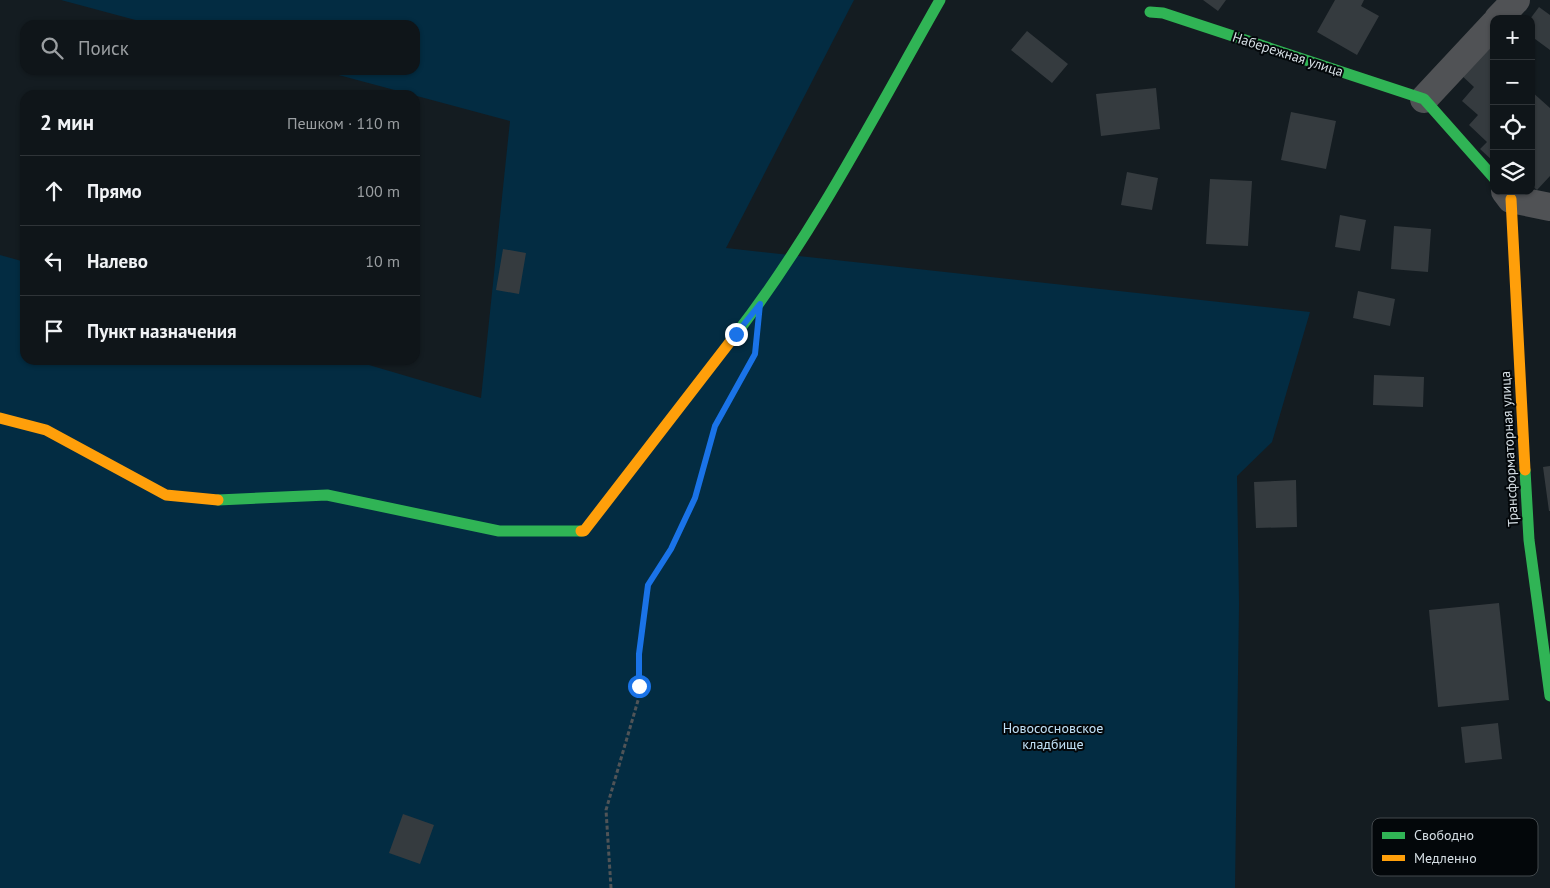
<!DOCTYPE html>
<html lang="ru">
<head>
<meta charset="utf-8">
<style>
	:root { --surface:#0f1519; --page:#181e22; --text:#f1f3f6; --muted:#9b9fa2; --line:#2f3438 }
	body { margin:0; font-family:"PT Sans",sans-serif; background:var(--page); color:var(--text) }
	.controls { position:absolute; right:15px; top:15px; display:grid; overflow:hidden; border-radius:10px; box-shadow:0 1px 4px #0004 }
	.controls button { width:45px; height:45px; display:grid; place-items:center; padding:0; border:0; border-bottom:1px solid var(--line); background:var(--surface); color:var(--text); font:25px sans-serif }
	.stop { position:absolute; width:15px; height:15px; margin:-11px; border:4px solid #1a73e8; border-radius:50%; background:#fff }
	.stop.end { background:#1a73e8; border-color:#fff; box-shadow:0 1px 5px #0008 }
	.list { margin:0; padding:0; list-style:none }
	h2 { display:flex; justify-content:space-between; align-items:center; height:65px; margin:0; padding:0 20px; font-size:21px }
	h2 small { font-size:16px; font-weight:400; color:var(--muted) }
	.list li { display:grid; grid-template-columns:32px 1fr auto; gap:15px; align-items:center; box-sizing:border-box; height:70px; padding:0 20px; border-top:1px solid var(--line) }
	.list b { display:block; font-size:19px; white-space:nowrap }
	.list em { font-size:16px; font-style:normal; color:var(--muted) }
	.icon { flex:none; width:28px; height:28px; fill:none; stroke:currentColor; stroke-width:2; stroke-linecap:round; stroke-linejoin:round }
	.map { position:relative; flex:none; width:1550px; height:888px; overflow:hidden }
	.search { position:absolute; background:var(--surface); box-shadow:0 1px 4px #0004; left:20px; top:20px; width:400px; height:55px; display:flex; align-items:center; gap:12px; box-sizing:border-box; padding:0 18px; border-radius:15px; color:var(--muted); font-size:19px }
	.panel { position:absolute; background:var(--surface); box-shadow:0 1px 4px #0004; left:20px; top:90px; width:400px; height:275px; border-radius:15px }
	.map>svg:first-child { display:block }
	.green { fill:#032c42 }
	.building { fill:#353b3f }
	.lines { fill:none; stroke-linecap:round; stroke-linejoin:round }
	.path { stroke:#505457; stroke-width:3; stroke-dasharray:4 2.5; stroke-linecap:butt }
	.street { stroke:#505255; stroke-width:28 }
	.fast { stroke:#30b455; stroke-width:11 }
	.slow { stroke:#ff9f0a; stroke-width:11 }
	.route { stroke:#1a73e8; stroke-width:6 }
	.labels { text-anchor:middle; stroke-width:4; stroke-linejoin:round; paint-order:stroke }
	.street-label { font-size:14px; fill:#d6dfe5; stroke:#03070a }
	.park-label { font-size:14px; fill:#c0e0f6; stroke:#03070a }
	.key { fill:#03070a; stroke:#42484c; stroke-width:1 }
	.key-label { font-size:14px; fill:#d6dfe5 }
</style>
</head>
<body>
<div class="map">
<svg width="1550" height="888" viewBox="0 0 1550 888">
	<rect width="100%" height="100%" fill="#141c21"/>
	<path class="green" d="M61,0h793l-128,248 584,64 -38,130 -35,34 2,128 -4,284h-1235v-633l25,7v98h327l129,38 29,-277 -190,-51h95v-45h-261z"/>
	<path class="building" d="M1203,0h23l-8,11z
		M1335,0h29l-3,6 18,10 -22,39 -40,-23z
		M1539,7l11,8v35l-19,-14 -1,-17z
		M1027,31l41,33 -16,19 -41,-33z
		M1494,34v128l-14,-13 7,-7 -18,-17 9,-10 -16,-14 12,-14 -15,-14z
		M1156,88l4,41 -59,7 -5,-42z
		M1531,91l19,17v68l-13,14 -6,-5z
		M1291,112l45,9 -10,48 -45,-9z
		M1127,172l31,6 -6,32 -31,-5z
		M1210,179l42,2 -4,65 -42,-2z
		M1340,215l26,5 -6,31 -25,-4z
		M1394,226l37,3 -3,43 -37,-3z
		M503,249l23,4 -7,41 -23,-4z
		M1358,291l37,8 -5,27 -37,-8z
		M1374,375l50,2 -1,30 -50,-2z
		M1550,466v45h-1l-6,-44z
		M1296,480l1,47 -41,1 -2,-46z
		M1499,603l10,97 -71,7 -9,-97z
		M1498,723l4,36 -37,4 -4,-36z
		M403,814l31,11 -14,39 -31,-11z"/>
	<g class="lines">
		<path class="path" d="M611,888l-5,-78 33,-113v-43l9,-69 23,-36 24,-52 20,-71 33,-59"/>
		<path class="street" d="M1498,19l18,-19
			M1424,99l70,-75
			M1505,191l6,8 39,8"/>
		<path class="fast" d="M1150,12l13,1 261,86 70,79
			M733,338c81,-104 142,-224 207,-338
			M1525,470l4,70 21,156
			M218,500l109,-5 172,36h82"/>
		<path class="slow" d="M1511,199l14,271
			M0,418l46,12 120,65 52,5
			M581,531h3l149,-193"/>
	</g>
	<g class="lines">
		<path class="route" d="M639,686v-32l9,-69 23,-36 24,-51 20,-72 40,-72 5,-50 -24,30"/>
	</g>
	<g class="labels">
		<g class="street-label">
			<text transform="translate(1288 54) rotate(18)" y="5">Набережная улица</text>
			<text transform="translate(1509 449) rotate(-93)" y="5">Трансформаторная улица</text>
		</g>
		<g class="park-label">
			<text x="1053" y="733">Новососновское<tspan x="1053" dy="16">кладбище</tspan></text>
		</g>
	</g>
	<rect x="1372" y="818" width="166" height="58" rx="8" class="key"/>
	<rect x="1382" y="832" width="23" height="7" fill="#30b455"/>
	<rect x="1382" y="855" width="23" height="6" fill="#ff9f0a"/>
	<g class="key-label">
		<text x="1414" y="840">Свободно</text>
		<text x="1414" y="863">Медленно</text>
	</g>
</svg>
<div class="controls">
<button>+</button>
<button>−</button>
<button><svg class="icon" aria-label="locate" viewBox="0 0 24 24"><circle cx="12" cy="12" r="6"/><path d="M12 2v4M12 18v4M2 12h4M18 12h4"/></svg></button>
<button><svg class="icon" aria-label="layers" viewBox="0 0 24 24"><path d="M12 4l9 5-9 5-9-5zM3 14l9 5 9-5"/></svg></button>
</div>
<div class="stop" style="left:639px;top:686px"></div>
<div class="stop end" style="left:736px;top:334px"></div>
<div class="search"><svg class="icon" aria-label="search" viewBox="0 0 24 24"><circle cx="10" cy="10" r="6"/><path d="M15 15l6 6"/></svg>Поиск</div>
<section class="panel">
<h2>2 мин<small>Пешком · 110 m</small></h2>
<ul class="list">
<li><svg class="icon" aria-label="ahead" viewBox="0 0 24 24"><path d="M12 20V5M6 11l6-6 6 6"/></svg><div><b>Прямо</b></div><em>100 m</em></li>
<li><svg class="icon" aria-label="left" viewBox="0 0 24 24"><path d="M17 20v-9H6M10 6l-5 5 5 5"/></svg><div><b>Налево</b></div><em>10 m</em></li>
<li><svg class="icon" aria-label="arrive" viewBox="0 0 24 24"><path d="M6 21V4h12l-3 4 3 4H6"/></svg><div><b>Пункт назначения</b></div></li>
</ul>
</section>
</div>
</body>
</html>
